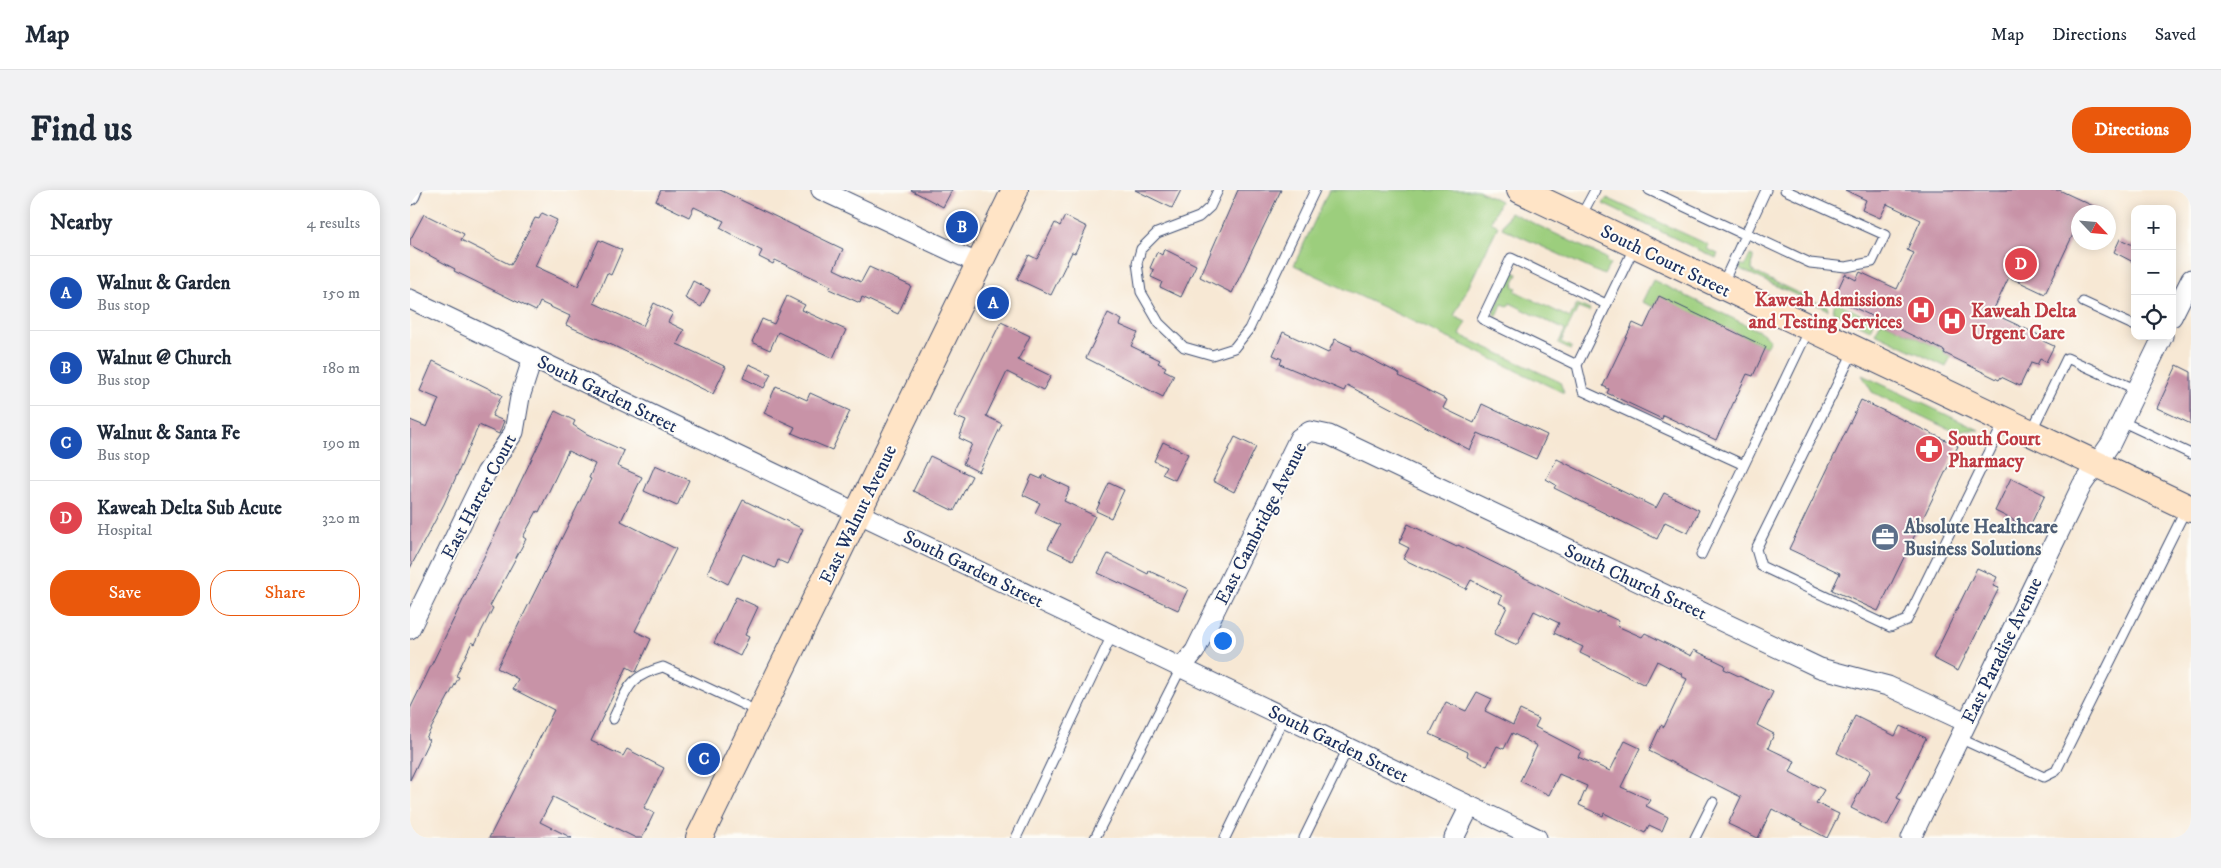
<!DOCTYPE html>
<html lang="en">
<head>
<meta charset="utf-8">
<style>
	:root { --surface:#fff; --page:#f2f2f3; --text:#1f2937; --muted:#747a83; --line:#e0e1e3; --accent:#ea580c }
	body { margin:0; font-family:"IM FELL DW Pica",serif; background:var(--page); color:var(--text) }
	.controls { position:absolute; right:15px; top:15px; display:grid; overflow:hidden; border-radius:10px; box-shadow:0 2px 12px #0003 }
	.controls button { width:45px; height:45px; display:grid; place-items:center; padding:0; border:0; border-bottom:1px solid var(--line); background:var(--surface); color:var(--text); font:25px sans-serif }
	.compass { position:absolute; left:1661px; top:15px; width:45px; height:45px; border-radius:50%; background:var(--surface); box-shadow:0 2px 12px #0003; rotate:116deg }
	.you { position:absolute; left:812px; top:450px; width:18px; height:18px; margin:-12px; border:4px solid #fff; border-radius:50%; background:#1a73e8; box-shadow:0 0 0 8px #1a73e833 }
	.badge { display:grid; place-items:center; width:32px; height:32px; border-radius:50%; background:var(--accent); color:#fff; font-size:16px; font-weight:700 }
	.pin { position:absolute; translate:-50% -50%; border:2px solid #fff; box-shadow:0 1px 5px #0006 }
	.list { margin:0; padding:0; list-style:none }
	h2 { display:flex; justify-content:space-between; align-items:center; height:65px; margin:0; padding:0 20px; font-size:21px }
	h2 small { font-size:16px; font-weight:400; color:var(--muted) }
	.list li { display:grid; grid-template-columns:32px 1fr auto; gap:15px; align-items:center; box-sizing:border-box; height:75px; padding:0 20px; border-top:1px solid var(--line) }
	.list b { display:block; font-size:19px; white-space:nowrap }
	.list p { margin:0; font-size:16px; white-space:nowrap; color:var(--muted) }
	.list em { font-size:16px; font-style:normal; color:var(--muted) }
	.actions { display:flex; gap:10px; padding:15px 20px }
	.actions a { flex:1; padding:11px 0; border:1px solid var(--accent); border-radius:20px; text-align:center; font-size:18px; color:var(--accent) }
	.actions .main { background:var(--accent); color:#fff }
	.icon { flex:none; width:28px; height:28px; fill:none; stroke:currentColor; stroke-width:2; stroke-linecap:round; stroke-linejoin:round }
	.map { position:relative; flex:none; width:1781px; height:648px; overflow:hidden; border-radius:20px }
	header { display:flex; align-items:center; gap:30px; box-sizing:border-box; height:70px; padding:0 25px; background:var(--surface); border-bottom:1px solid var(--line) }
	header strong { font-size:24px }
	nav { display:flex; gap:28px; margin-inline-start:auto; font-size:18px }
	.intro { display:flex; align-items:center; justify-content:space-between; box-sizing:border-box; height:120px; padding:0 30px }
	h1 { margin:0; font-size:35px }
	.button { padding:12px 22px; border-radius:20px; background:var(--accent); color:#fff; font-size:18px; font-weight:700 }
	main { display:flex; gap:30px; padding:0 30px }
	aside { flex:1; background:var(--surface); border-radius:20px; box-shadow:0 2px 12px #0003 }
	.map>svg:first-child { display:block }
	.green { fill:#9cce7d; stroke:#5c7e6e }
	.building { fill:#c893a7 }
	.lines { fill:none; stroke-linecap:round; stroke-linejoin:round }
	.lane-casing { stroke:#3c4b70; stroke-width:11 }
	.street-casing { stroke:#3c4b70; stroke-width:21 }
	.secondary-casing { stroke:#3c4b70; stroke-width:28 }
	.lane { stroke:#fff; stroke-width:9 }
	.street { stroke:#fff; stroke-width:19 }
	.secondary { stroke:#ffe4c6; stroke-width:26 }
	.labels { text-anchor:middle; stroke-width:4; stroke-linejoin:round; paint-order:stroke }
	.street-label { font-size:19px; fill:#1b2f5e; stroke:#fdfcf7 }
	.health-label { font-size:19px; font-weight:bold; fill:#be3a42; stroke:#fdfcf7; text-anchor:start }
	.service-label { font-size:19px; font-weight:bold; fill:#4e5e75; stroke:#fdfcf7; text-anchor:start }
</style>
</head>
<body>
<header>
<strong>Map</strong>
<nav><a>Map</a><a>Directions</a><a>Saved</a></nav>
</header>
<div class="intro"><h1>Find us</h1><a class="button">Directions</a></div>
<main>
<aside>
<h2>Nearby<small>4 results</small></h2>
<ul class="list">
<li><span class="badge" style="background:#1a4fb4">A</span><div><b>Walnut &amp; Garden</b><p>Bus stop</p></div><em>150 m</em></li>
<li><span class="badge" style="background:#1a4fb4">B</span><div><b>Walnut @ Church</b><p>Bus stop</p></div><em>180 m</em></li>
<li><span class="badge" style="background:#1a4fb4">C</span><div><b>Walnut &amp; Santa Fe</b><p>Bus stop</p></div><em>190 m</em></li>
<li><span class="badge" style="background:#e0444e">D</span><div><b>Kaweah Delta Sub Acute</b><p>Hospital</p></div><em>320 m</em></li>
</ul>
<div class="actions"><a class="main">Save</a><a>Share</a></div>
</aside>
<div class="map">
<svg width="1781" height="648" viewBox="0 0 1781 648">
	<rect width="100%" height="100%" fill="#fdfcf7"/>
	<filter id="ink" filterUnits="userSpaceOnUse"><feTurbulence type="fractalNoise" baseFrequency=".02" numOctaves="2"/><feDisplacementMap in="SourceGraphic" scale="10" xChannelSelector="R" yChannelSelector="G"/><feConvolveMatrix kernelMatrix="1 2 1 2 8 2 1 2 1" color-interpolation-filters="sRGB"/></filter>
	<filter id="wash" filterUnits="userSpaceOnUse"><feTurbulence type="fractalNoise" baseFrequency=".0096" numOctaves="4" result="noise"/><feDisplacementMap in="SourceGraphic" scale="20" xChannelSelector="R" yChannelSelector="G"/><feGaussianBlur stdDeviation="1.12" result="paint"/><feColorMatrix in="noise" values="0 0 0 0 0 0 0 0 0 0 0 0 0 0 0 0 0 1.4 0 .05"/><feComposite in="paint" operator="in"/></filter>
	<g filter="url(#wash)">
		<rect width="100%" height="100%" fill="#f7e8d4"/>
		<path class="green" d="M919,0h149l22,11 -9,21 7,4 -44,90 12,6 -6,13 100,47 4,11 -270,-128z
			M1197,8l102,47 -2,4 11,5 -2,4 -113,-54z
			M1100,22l96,46v4l4,2 -6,11 -102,-47z
			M1340,65l3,1 -1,15 73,35 2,-3 1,7 -88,-41 1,-5 4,2z
			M1103,82l5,2 -5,12 4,2 -2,3 55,27 7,-14 13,6 -1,2 -11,-4 -17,34 11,5 -1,3 -13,-6 7,-14 -55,-27 -2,3 -6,-2 -5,12 -4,-3z
			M1243,90l108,52 9,7 -4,8 -107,-50 -5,10 -12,-5z
			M1425,111l39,20 -4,9 -37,-18z
			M1472,131l63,30 -1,2 7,3 -5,11 -71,-34z
			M1452,185l117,55h-25l-10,-3 -72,-35z"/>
		<g id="blocks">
			<path class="building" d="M251,0h59l123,59 -9,20 27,13 8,-15 42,19 -13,28 -36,-17 -2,6 -31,-14 2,-3 -56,-26 -2,4 -14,-7 3,-6 -42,-23 4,-7 -30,-14 -5,10 -33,-16z
				M501,0h41l-9,17z
				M725,0h46l-9,18z
				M828,0h43l-49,103 -32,-16z
				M1435,0h214l47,22h-28v12l-33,70 -36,-17 -17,36 53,25 -2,3 11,5 -8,16 -6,-3 -3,6 -6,-2 -11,23 -19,-9 -2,3 -55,-27 1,-2 -111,-53 11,-24 11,6 4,-8 37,17 17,-36 -7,-3 14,-30 -34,-16 -7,14 -18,-8 4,-10z
				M132,23l15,7 -22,46 43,20 21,-46 23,10 -11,25 -4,-2 -13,30 49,23 11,-23 19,10 -5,9 16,8 -7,14 49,23 -13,27 -99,-48 -48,-21 4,-9 -30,-14 -4,9 -82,-40 1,-2 -45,-24v-5l14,-26 40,20 -3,6 50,25 24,-47 4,1z
				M655,26l22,11 -12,26 -3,-1 -21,43 -34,-16 12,-24 8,4 18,-36 5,3z
				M1710,49l15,7v17l-21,-11z
				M754,59l32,16 -15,32 -21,-10 2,-5 -11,-5 3,-7 -4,-2 7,-16 5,3z
				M283,91l17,9 -9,17 -16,-9z
				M377,106l18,9 -3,5 44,20 -13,28 -55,-26 -8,18 -18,-8 10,-23 12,5z
				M1249,106l107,51 -13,29 -6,-2 -31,66 -53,-25 -1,4 -55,-26 2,-4 -6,-3 30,-63 11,5z
				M698,123l14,7 -2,5 18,8 -7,13 29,14 -2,3 8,4 -2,3 10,5 -11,22 -77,-39z
				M591,132l29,14 -12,24 33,16 -8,14 -36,-18 -21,44 16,8 -23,48 -16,-8 9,-20 -13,-6 7,-17 -12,-5z
				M873,142l45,21 7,-14 17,8 -1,2 49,25 -1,2 48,24 -4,8 31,15 8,-19 65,31 -11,24 -58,-26 -8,17 -123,-65 -3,6 -64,-27 2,-5 -9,-4z
				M23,171l69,34 -10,21 12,5 -5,13 -20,-9 -35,79 -34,64v-148l17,7 12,-28 -19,-8z
				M339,174l22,10 -7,14 -21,-10z
				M1767,175l14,7v52l-34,-16z
				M366,196l31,14 3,-7 40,18 -18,39 -40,-17 3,-6 -31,-14z
				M1451,210l97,46 -80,165 -46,-21 8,-17 -51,-24z
				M145,221l20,10 -2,4 14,9 37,17 -7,15 25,11 -21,44 55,28 -41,82 16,8 -15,33 -9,-5 -36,74 32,15 4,-7 37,19 -20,40 10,5 -12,25h-6l-83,-41 -13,25 32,16h-83l65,-128 -41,-21 5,-10 -21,-11 94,-189 -2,-1 6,-14 -27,-13 -29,61 -2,-1 -14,26 3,2 -36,67 3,2 -18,36 -3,-2 -16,34 3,1 -33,61 3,2 -19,40v-71z
				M825,247l21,10 -22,45 -21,-11z
				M753,252l25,12 -13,26 -13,-6 4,-7 -12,-6z
				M520,266l42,20 -18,35 -41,-20z
				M1147,269l99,49 8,-15 35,17 -11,23 -23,-11 -8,17 -103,-51 2,-3 -10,-6z
				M245,275l34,15 -12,26 -33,-15z
				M622,285l9,4 2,-4 27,13 -6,13 31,15 -22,44 -25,-12 12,-23 -25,-12 5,-10 -17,-8z
				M1601,288l34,17 -16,33 -34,-17z
				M699,293l15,7 -13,28 -15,-7z
				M333,310l60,29 -16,35 -9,-4 -3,8 -32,-14 -15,30 -21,-11z
				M998,334l49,23 1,-2 140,69 1,-2 20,9 -2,5 25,11 3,-4 46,23 3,-6 31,15 -1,4 49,23 -16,33 17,9 -6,14 27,13 -5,11 34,18 -8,13 23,11 -12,24 -55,-29 -14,29 -30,-14 13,-27 -92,-46 12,-26 3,2 23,-48 -6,-3 1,-2 -25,-13 -12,24 -65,-32 3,-6 -29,-14 5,-10 -25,-12 -17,34 -23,-11 13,-27 -8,-4 3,-7 -31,-16 -5,9 -63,-30 6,-11 -10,-5z
				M698,364l40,20 1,-3 39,18 -10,21 -80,-37z
				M1567,378l20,9 -4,9 6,2 -41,83 -25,-13z
				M326,407l22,10 -13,28 4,2 -9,19 -26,-13z
				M1067,502l15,7 -7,12 28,14 7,-15 19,9 -4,8 46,24 -3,6 32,14 15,-30 15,7 -19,39 29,13 -4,6 22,11 -6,14 -13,-6 -4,8 -41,-20 -1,3 -24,-11 8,-19 -28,-12 -10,21 -29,-14 17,-35 -25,-13 -8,16 -7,-3 -10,20 -20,-10 1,-4 -38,-18 16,-32 20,9z
				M1445,526l40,20 5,-10 26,12 -29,60 4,2 -14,26 -36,-18 20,-38 -34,-17z"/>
		</g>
	</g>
	<g filter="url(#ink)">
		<use href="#blocks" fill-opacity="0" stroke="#3c4b70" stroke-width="1"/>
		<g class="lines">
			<defs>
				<path id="lane" d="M808,0l-8,17 -11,10 -42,16 -16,16 -4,14 4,29 18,31 25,24 28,8 22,-7 15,-19 66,-139
					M1239,0l96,45
					M1171,26l14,-26
					M1336,43l64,30 36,4 26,-5 13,-27 -100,-45
					M1224,58l-57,117 6,26 161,74 65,-136
					M1312,95l44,-95
					M1673,112l52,24
					M1443,162l-97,197 5,17 129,61 17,-7 97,-198
					M1167,175l-95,-46 29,-61 95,46
					M1711,231l70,33
					M1622,240l35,-72 70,32
					M1291,365l43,-90
					M203,529c15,-30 14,-42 50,-52l96,45
					M1549,548l85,39 12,-6 130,-262
					M606,648l96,-203
					M685,648l86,-170
					M815,648l59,-121
					M894,648l44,-90
					M1285,648l18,-36"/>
				<path id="street" d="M411,0l158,74
					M0,5l2,-5
					M0,109l1127,539
					M1762,127l19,-38
					M0,439l76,-156 28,-41 6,-35 13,-40
					M771,478l14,-17 104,-213 11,-7 19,4 491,233 68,18 78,36
					M1044,648l16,-32
					M1501,648l171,-353 29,-42 52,-107"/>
				<path id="secondary" d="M1110,0l671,319
					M289,648l316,-648"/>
			</defs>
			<use href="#lane" class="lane-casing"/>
			<use href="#street" class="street-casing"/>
			<use href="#secondary" class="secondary-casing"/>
			<use href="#lane" class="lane"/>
			<use href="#street" class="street"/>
			<use href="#secondary" class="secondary"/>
		</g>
	</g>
	<defs>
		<symbol id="hospital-disc" viewBox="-11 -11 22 22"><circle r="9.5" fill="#e0444e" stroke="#fdfcf7"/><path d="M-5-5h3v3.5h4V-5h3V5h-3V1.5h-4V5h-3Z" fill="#fff"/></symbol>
		<symbol id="pharmacy-disc" viewBox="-11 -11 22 22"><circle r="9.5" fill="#e0444e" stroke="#fdfcf7"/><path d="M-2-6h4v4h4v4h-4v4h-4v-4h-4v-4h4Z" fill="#fff"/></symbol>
		<symbol id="office-disc" viewBox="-11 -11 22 22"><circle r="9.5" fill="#5c6f8a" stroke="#fdfcf7"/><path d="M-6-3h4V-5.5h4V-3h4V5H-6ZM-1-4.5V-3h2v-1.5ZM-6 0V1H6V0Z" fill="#fff"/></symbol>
	</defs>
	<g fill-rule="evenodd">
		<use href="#hospital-disc" x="1495" y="104" width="32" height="32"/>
		<use href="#hospital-disc" x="1526" y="115" width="32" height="32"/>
		<use href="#pharmacy-disc" x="1503" y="243" width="32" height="32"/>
		<use href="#office-disc" x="1459" y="331" width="32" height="32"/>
	</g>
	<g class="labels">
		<g class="street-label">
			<text transform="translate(1256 70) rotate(26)" y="7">South Court Street</text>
			<text transform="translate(198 203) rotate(26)" y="7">South Garden Street</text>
			<text transform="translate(68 306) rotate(-62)" y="7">East Harter Court</text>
			<text transform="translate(447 324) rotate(-64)" y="7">East Walnut Avenue</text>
			<text transform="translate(850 333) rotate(-63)" y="7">East Cambridge Avenue</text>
			<text transform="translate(564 378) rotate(26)" y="7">South Garden Street</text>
			<text transform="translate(1226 391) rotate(25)" y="7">South Church Street</text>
			<text transform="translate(1591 460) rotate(-64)" y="7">East Paradise Avenue</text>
			<text transform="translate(929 553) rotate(26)" y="7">South Garden Street</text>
		</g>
		<g class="health-label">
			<text x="1492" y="116" text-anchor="end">Kaweah Admissions<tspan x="1492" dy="22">and Testing Services</tspan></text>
			<text x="1561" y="127">Kaweah Delta<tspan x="1561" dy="22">Urgent Care</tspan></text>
			<text x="1538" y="255">South Court<tspan x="1538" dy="22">Pharmacy</tspan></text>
		</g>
		<g class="service-label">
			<text x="1494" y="343">Absolute Healthcare<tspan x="1494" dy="22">Business Solutions</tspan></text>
		</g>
	</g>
</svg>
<div class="controls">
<button>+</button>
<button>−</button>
<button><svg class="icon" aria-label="locate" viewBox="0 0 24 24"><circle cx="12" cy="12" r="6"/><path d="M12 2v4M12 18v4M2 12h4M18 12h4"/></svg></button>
</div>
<svg class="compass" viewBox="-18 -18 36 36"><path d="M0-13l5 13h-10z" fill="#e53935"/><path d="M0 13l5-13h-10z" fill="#747a83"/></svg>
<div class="you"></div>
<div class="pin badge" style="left:583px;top:113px;background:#1a4fb4">A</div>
<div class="pin badge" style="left:552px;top:37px;background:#1a4fb4">B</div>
<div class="pin badge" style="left:294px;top:569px;background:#1a4fb4">C</div>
<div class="pin badge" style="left:1611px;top:74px;background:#e0444e">D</div>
</div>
</main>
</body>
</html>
